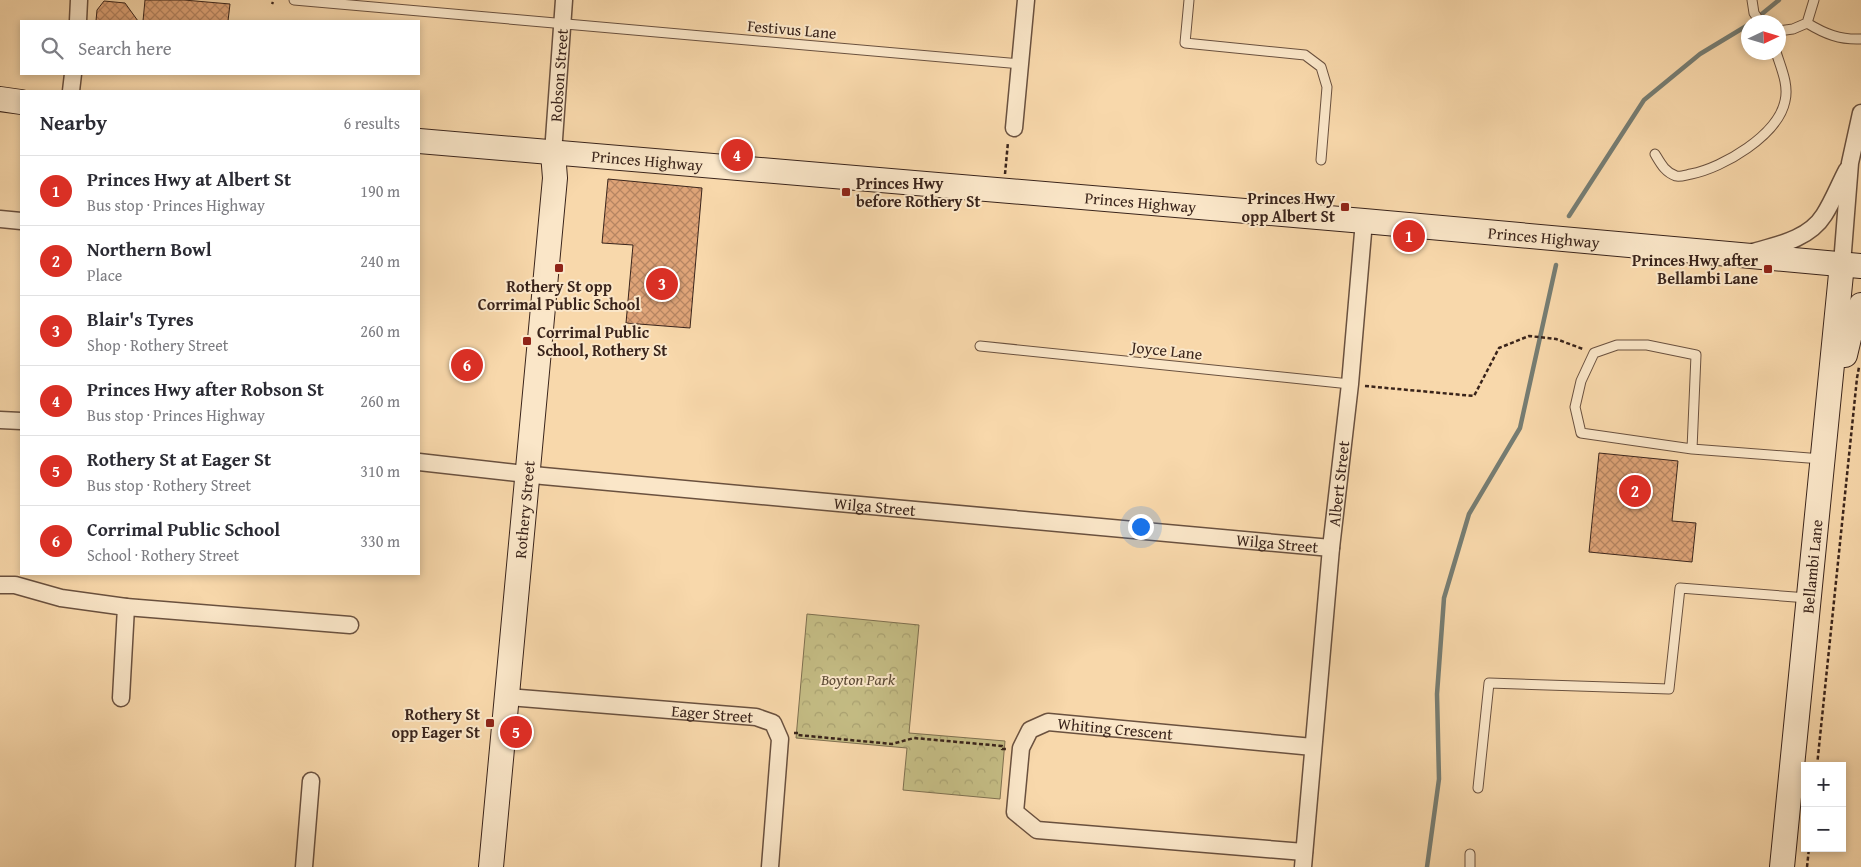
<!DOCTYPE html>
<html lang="en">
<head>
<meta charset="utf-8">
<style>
	:root { --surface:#fff; --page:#f2f2f3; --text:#2b2b33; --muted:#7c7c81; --line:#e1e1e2; --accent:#d93025 }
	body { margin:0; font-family:"Gentium Book Plus",serif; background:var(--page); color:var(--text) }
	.controls { position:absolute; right:15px; bottom:15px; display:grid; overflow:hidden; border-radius:0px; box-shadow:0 2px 8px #0003 }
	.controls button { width:45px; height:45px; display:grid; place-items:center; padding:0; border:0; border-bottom:1px solid var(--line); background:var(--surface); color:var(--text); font:25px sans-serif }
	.compass { position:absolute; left:1741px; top:15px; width:45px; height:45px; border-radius:50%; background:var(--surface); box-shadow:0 2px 8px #0003; rotate:86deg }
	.you { position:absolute; left:1140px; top:526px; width:18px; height:18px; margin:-12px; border:4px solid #fff; border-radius:50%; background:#1a73e8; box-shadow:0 0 0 8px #1a73e833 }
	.badge { display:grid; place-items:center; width:32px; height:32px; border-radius:50%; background:var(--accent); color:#fff; font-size:16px; font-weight:700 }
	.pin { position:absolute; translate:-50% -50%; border:2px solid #fff; box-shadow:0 1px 5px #0006 }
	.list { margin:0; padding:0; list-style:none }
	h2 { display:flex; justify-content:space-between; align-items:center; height:65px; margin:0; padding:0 20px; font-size:21px }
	h2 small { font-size:16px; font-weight:400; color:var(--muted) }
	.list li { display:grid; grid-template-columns:32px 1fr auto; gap:15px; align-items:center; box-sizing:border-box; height:70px; padding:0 20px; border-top:1px solid var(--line) }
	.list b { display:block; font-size:19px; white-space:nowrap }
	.list p { margin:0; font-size:16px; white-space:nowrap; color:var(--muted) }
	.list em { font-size:16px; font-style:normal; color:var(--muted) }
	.icon { flex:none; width:28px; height:28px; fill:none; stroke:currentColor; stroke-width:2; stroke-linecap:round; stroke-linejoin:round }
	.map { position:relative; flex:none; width:1861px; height:867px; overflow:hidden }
	.search { position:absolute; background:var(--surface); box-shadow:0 2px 8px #0003; left:20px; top:20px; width:400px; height:55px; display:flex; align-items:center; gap:12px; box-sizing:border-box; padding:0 18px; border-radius:0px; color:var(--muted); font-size:19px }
	.panel { position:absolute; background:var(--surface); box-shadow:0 2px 8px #0003; left:20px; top:90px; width:400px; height:485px; border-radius:0px }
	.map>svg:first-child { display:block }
	.park { fill:url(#park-crowns); stroke:#7f7050 }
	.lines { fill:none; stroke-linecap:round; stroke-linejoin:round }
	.stream { stroke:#767d73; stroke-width:4.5 }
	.building { fill:url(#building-cross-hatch); stroke:#3a241b }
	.lane-casing { stroke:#6a513f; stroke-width:11 }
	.street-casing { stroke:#6a513f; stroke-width:19 }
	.secondary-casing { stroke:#3a241b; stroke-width:26 }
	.path { stroke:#3a241b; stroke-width:2.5; stroke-dasharray:4 2.5; stroke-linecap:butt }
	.lane { stroke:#fae6c8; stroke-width:9 }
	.street { stroke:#fae6c8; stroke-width:16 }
	.secondary { stroke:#fae6c8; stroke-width:24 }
	.poi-dot { fill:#8f2418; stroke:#fae6c8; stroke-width:2 }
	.labels { text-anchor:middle; stroke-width:4; stroke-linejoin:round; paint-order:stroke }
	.street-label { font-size:16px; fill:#3a241b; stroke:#fae6c8 }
	.poi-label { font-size:16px; font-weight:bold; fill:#3a241b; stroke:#fae6c8; text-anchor:end }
	.park-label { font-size:16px; font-style:italic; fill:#5c4a35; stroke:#fae6c8 }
</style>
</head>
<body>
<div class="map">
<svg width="1861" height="867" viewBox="0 0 1861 867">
	<defs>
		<pattern id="park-crowns" width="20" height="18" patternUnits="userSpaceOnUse" patternTransform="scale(1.25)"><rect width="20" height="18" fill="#c4bc84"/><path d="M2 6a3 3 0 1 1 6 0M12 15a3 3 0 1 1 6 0" fill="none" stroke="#a9a171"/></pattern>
		<pattern id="building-cross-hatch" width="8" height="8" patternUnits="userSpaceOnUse" patternTransform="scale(1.25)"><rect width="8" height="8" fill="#dfa478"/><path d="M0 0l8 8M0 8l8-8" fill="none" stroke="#b68562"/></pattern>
	</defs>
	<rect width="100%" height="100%" fill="#f8d8ab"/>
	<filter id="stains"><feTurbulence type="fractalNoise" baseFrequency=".004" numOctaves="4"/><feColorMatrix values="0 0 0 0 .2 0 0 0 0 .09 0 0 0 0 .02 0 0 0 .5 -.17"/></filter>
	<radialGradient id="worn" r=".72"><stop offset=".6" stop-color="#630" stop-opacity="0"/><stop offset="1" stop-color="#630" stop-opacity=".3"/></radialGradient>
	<path class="park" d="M807,614l112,11 -10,108 96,8 -5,58 -97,-9 4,-42 -111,-10z"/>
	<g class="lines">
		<path class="stream" d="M1752,22l27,-22
			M1569,216l75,-116 56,-46 48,-29
			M1427,867l12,-88 -2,-85 7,-96 25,-84 51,-86 36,-163"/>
	</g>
	<path class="building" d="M145,0h39l46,4 -2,17h-85z
		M104,1l21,2 13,18h-42l1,-11z
		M608,179l94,9 -12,140 -64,-5 7,-78 -31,-2z
		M1599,453l79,8 -6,60 24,2 -4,39 -103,-10z"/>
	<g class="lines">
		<defs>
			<path id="lane" d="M294,0l726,64
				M1189,0l-4,43 120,12 16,12 6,20 -6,73
				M1752,0l2,13 6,9
				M1814,0l-7,23c18,11 33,17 54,16
				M1778,31l15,-2 14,-6
				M1655,154c6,10 10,18 21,22 4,1 10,-1 15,-2 32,-6 87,-39 94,-73 4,-16 -4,-33 -9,-49
				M980,346l370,38
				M1692,449l4,-94 -49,-10h-30l-23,8 -13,28 -6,26 6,26 111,16 130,10
				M1478,788l11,-105 180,6 11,-101 128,10
				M1470,854v13"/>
			<g id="street">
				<path d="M78,21l1,-21"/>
				<path d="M71,91l2,-17"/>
				<path d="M1014,128l12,-128"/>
				<path id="s1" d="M553,153l11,-153"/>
				<path d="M0,219l21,2"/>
				<path d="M1753,252c25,-7 56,-13 71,-37 9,-14 15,-30 23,-45"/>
				<path d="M1842,264l8,-101 11,-50"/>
				<path d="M0,420l21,1"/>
				<path id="s2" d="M419,462l124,14 788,72"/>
				<path d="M0,585h15l46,13 65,9 -5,91"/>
				<path d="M126,607l224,18"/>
				<path id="s3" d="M507,697l249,20 17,6 7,16 -10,128"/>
				<path id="s4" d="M1304,852l-267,-22 -22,-18 6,-64 9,-18 18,-8 265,25"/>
				<path d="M304,867l7,-86"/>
				<path id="s5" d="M1303,867l28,-319 19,-164 14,-163"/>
			</g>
			<g id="secondary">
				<path d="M0,99l21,3"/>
				<path id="s6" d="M419,141l945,80 497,45"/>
				<path d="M1845,355l8,-34 8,-16"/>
				<path id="s7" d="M491,867l64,-689 -2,-25"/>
				<path id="s8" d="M1782,867l60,-603"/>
			</g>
		</defs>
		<use href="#lane" class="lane-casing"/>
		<use href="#street" class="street-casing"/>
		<use href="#secondary" class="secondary-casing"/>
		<path class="path" d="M272,4l1,-2
			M1005,174l3,-32
			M1365,386l109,10 25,-48 30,-12 27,3 27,10
			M794,733h4v2l94,9 22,-6 88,8v3h4
			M1817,766l40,-388 2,-11
			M1807,867l2,-19"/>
		<use href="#lane" class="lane"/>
		<use href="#street" class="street"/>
		<use href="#secondary" class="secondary"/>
	</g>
	<g class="poi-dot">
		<rect x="841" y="187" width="10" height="10" rx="2.5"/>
		<rect x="1340" y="202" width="10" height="10" rx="2.5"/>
		<rect x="554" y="263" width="10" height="10" rx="2.5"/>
		<rect x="1763" y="264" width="10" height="10" rx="2.5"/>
		<rect x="522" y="336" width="10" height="10" rx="2.5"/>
		<rect x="485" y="718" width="10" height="10" rx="2.5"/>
	</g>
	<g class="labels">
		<g class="street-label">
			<text transform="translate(792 29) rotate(5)" y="6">Festivus Lane</text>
			<text dy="6" stroke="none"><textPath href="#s1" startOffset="78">Robson Street</textPath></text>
			<text dy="6" stroke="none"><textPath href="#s6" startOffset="229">Princes Highway</textPath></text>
			<text dy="6" stroke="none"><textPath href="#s6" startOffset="724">Princes Highway</textPath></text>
			<text dy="6" stroke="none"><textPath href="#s6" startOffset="1129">Princes Highway</textPath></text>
			<text transform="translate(1167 350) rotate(6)" y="6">Joyce Lane</text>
			<text dy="6" stroke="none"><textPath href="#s5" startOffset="385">Albert Street</textPath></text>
			<text dy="6" stroke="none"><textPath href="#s2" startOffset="458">Wilga Street</textPath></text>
			<text dy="6" stroke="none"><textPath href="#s7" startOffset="359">Rothery Street</textPath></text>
			<text dy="6" stroke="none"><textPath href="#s2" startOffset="862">Wilga Street</textPath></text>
			<text dy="6" stroke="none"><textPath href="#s8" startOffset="302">Bellambi Lane</textPath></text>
			<text dy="6" stroke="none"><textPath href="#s3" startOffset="206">Eager Street</textPath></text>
			<text dy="6" stroke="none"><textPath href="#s4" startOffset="468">Whiting Crescent</textPath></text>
		</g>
		<g class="poi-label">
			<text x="856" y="189" text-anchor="start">Princes Hwy<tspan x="856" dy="18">before Rothery St</tspan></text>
			<text x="1335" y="204">Princes Hwy<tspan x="1335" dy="18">opp Albert St</tspan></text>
			<text x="1758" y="266">Princes Hwy after<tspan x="1758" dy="18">Bellambi Lane</tspan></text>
			<text x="559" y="292" text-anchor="middle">Rothery St opp<tspan x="559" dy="18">Corrimal Public School</tspan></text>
			<text x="537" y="338" text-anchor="start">Corrimal Public<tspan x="537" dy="18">School, Rothery St</tspan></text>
			<text x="480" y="720">Rothery St<tspan x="480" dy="18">opp Eager St</tspan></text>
		</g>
		<g class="park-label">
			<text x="858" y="685">Boyton Park</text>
		</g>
	</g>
	<rect width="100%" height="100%" filter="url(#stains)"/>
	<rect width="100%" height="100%" fill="url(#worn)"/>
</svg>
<div class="controls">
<button>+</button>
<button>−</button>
</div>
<svg class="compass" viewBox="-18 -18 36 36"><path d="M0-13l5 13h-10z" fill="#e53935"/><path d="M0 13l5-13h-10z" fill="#7c7c81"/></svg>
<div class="you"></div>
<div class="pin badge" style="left:1409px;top:236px">1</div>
<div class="pin badge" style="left:1635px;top:491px">2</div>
<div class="pin badge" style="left:662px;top:284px">3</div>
<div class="pin badge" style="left:737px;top:155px">4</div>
<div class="pin badge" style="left:516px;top:732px">5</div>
<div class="pin badge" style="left:467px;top:365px">6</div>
<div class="search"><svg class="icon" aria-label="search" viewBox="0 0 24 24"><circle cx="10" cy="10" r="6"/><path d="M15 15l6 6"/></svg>Search here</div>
<section class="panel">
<h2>Nearby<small>6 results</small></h2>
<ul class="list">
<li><span class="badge">1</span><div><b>Princes Hwy at Albert St</b><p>Bus stop · Princes Highway</p></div><em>190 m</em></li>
<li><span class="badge">2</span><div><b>Northern Bowl</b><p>Place</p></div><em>240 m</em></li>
<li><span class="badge">3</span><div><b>Blair's Tyres</b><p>Shop · Rothery Street</p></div><em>260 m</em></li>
<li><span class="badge">4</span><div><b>Princes Hwy after Robson St</b><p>Bus stop · Princes Highway</p></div><em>260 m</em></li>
<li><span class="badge">5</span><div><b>Rothery St at Eager St</b><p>Bus stop · Rothery Street</p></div><em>310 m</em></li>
<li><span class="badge">6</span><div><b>Corrimal Public School</b><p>School · Rothery Street</p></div><em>330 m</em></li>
</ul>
</section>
</div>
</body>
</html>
